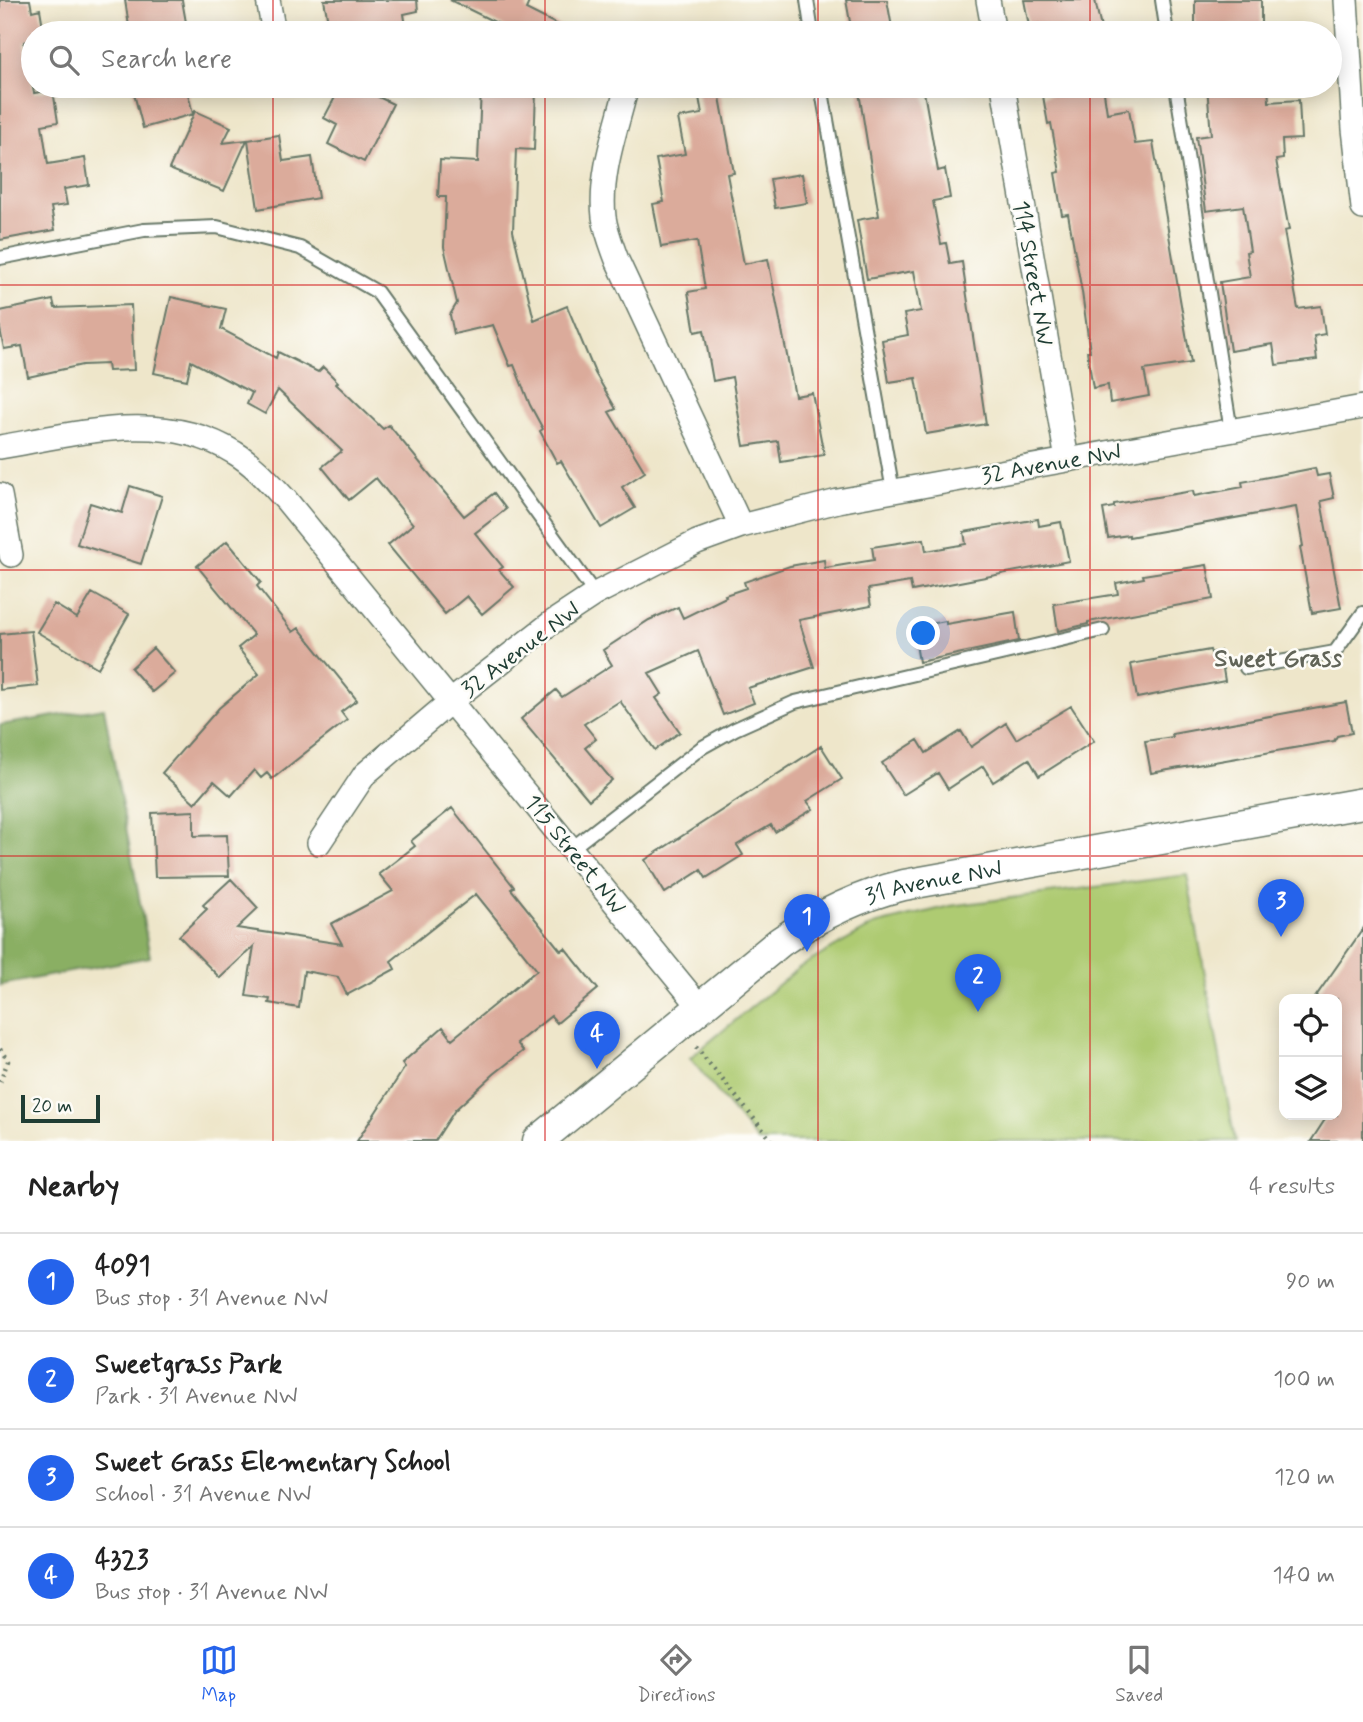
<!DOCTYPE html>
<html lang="en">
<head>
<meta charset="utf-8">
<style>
	:root { --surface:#fff; --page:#f2f2f2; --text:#222; --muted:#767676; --line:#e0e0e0; --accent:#2563eb }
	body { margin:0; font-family:Mynerve,sans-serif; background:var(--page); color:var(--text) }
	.controls { position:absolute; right:21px; bottom:21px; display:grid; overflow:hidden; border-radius:14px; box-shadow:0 4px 18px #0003 }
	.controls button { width:63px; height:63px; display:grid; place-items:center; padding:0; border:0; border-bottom:2px solid var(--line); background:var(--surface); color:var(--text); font:35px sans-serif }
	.scale { position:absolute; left:21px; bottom:18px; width:79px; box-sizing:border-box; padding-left:7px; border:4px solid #1f3d34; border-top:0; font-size:19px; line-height:24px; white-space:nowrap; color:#1f3d34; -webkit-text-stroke:5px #fdfcf7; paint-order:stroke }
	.you { position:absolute; left:924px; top:634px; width:24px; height:24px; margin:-18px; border:5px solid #fff; border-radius:50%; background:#1a73e8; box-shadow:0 0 0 10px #1a73e833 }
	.badge { display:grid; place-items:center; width:46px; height:46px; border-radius:50%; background:var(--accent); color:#fff; font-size:23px; font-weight:700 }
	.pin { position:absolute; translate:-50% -58px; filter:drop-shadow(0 2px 4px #0008) }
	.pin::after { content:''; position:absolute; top:37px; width:24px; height:21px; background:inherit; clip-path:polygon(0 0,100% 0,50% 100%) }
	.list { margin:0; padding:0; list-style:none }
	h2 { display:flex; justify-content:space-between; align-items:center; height:91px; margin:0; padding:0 28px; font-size:30px }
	h2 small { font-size:23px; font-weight:400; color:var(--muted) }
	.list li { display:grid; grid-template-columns:46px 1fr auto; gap:21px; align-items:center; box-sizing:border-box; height:98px; padding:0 28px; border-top:2px solid var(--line) }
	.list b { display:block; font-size:26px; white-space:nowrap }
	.list p { margin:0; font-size:23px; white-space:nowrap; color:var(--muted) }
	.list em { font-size:23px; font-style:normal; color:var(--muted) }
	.icon { flex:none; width:38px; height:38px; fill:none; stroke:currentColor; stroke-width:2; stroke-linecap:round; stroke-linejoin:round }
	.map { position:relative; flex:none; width:1363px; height:1141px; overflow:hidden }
	.search { position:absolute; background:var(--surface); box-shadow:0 4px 18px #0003; left:21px; right:21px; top:21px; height:77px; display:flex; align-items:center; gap:18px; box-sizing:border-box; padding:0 24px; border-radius:38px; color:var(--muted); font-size:26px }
	.sheet { height:483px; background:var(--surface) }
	nav { display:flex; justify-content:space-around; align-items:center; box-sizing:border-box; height:98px; border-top:2px solid var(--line); background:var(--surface); font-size:19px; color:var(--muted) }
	nav a { display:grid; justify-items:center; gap:4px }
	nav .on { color:var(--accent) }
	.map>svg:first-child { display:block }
	.green { fill:#aecb72; stroke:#668453; stroke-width:2 }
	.forest { fill:#8aaf64; stroke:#54764c; stroke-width:2 }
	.building { fill:#dbab9b }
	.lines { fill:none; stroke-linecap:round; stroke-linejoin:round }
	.service-casing { stroke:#677868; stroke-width:16 }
	.minor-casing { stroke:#677868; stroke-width:26 }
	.tertiary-casing { stroke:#677868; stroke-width:33 }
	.path { stroke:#677868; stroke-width:4.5; stroke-dasharray:2 5; stroke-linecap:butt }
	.service { stroke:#fff; stroke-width:12 }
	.minor { stroke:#fff; stroke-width:23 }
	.tertiary { stroke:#fff; stroke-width:30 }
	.grid { fill:none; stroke:#d62828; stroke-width:2; stroke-opacity:0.55 }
	.labels { text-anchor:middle; stroke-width:5; stroke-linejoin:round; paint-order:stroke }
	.street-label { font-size:23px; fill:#1f3d34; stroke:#fdfcf7 }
	.neighbourhood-label { font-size:24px; font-weight:bold; fill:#616458; stroke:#fdfcf7 }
</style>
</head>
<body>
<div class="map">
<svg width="1363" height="1141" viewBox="0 0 1363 1141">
	<rect width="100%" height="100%" fill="#fdfcf7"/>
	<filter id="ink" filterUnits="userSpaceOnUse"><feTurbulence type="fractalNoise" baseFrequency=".0143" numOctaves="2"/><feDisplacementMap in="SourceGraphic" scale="14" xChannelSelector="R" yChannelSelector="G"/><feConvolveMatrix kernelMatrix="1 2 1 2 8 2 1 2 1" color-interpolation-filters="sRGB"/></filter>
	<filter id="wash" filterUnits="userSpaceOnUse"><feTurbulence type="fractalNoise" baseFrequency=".00686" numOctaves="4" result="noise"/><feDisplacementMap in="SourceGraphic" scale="28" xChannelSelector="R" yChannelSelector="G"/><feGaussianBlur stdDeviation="1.57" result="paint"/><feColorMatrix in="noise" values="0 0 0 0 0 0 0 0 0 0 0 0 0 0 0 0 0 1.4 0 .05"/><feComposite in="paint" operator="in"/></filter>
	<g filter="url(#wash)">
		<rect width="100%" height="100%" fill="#eee6ca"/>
		<path class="green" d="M1187,875l48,266h-478l-67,-83 110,-91 74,-42 76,-19z"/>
		<path class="forest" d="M104,708l46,249 -150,28v-260z"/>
		<g id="blocks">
			<path class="building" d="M0,0h30l2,11 8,-2 4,24h-11v7l-9,2 10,51 19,-3 5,32 -16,3 6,39 37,-6 4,27 -25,4 3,16 -16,2 4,23 -55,10z
				M125,0h57l5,28 -12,1v4h-45z
				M324,0h93l1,11 -14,3 3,19h-43l-2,-12 -33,6z
				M450,0h80l-4,9 48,24h-70l3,-5z
				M846,0h41l6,33h-41z
				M1024,0h71l7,33h-62l-2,-9 -9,2z
				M1195,0h66v25l-66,1z
				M132,86h54l7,28 -50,14z
				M341,86h15l37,18 -29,58 -36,-18 9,-19 -13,-7z
				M697,86h21l16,87 -7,1 17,90 24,-5 27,137 17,-3 12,62 -43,7 -3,-21 -34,5 -12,-69 -19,4 -9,-51 -9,2 -7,-40 17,-3 -8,-48 -36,6 -8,-43 11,-2 -8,-43 29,-5 -7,-36 24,-4z
				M858,86h65l15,85 7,-2 5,29 -17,3 8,43 5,-1 4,21 12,-2 24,162 -60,10 -10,-56 -27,4 -7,-42 26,-5 -4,-21 17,-3 -7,-40 -47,8 -10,-59 22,-4z
				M1103,86l4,27 22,-4 6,35 18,-2 38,221 -47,7 5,26 -39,7 -2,-18 -15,3 -6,-37h3l-8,-59 -14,-78 -6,1 -7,-42 5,-1 -9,-49 -3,1 -5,-28z
				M1207,86h61l1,16 30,-2 2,39 -19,1 1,19 -7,1 13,70 -5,1 14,78 23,-3 4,28 -11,2 3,24 -41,5 -3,-21 -43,7 -10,-69 30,-5 -4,-25 4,-1 -7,-45 -37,5 -10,-74 15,-2z
				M481,87l55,2 -2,61 -18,-1 -3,82 21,89 33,-14 28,67 21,36 -7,3 36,60 -23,15 13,21 -34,20 -40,-67 -4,2 -17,-32 3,-2 -13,-24 -16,-40 -4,1 -17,-41 -39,9 -4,-19 7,-12 -13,-56 2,-50h-8l2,-37 38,2z
				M195,111l36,16 -8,16 24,-3 -23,51 -55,-22z
				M279,135l4,26 29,-4 6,41 -60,11 -10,-69z
				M802,174l5,29 -32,5 -5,-29z
				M171,297l55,12 -5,20 55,29 2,-6 40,20 5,-5 15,15 -2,2 47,45 6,-4 75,91 30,-23 12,16 -31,24 28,34 -4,3 15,17 -32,27 -15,-18 -22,18 -57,-69 25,-21 -37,-46 -27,22 -27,-33 20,-16 -64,-61 -13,24 -18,-10 5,-11 -61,-32 -4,19 -33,-7z
				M53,300l2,8 76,-3 3,65 -26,1 -1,-7 -25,1 -54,12 -6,-31 -18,3 -4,-20v-18z
				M1315,468l2,8 12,-2 5,24 -13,3 20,107 -29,5 -12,-66 3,-1 -7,-39 -167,30v-2l-21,3 -5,-29 11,-2v-3l79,-13 1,5 49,-9 -1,-5z
				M130,486l32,10 -21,68 -64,-20 13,-41 32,10z
				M1038,519l1,7 22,-4 8,39 -157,30 -2,-9 -42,7 3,17 -72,14 15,47 -66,21 6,15 -31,12 -25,-64 -49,22 13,21 -6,4 24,34 -25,18 -35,-49 -36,23 12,15 -11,9 27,32 -23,20 -68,-81 35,-29 6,7 50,-32 -9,-15 46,-30 29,-13 5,11 43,-21 -1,-2 21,-7 -2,-6 46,-16 34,-6 1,8 49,-8 -2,-13 52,-8 2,12 40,-7 -2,-12z
				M227,541l34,41 -4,4 36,46 6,-4 58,72 -16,12 6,8 -75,59 -5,-6 -6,5 -7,-8 -23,26 -17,-15 -19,22 -33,-30 57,-65 40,-34 -21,-26 16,-13 -57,-69z
				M1207,565l6,34 -125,23v2l-30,7 -4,-27 64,-10 -2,-11 28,-5 -1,-3z
				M92,593l37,21 -31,54 -61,-36 17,-28 23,14z
				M1015,612l4,29 -100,21 -5,-30 5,-1 -1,-5 28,-5v3z
				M31,631l7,55 -38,4v-56z
				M153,648l22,25 -23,19 -21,-24z
				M1210,650l1,3 9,-2 5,30 -88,17 -6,-34z
				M1346,702l6,31 -15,3 -3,5 -183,32 -6,-32 28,-4 -1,-3z
				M1071,706l23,35 -55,35 -10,-17 -36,23 -10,-16 -35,23 -10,-16 -35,22 -21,-32 36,-23 8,13 35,-22 10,16 35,-24 10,16z
				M821,746l21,33 -35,22 6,8 -38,23 -4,-7 -34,20 6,10 -37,23 -5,-8 -36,23 -20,-33z
				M452,808l62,79 -3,2 50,62 4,-3 33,41 -41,34 -6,-7 -34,27 6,8 -29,23 -39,36 -20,31h-78l48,-74 -3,-4 41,-36 9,12 85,-69 -61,-76 -85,67 4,8 -48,26 -9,-18 -34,-6 -5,37 -30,-5 1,-4 -24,-3 8,-50 -34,32 -41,-42 28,-27 -4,-4 28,-26 27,29 -21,20 105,16 -11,-20 62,-33 -14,-17 36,-28 -4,-5z
				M194,811v25l33,-1 2,41 -74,1 -3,-64z
				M1363,929v212h-52l17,-26h9v-116h-23z"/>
		</g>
	</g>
	<g filter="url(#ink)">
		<use href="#blocks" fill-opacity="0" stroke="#677868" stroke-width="2"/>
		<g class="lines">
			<defs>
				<path id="service" d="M807,0l5,33
					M1162,0l5,33
					M821,86l72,405
					M1176,86l55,345
					M0,258l144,-28 73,-3 83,21 77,44 218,302
					M1246,668l89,-16 28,-39
					M572,848l129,-100 34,-19 60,-27 308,-72"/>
				<path id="minor" d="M268,0l6,33
					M988,0l6,33
					M1346,0l8,129 9,79
					M627,86c-10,41 -28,88 -23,131 2,15 8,29 13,43l124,266
					M1003,86l64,374
					M0,447c76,-13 164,-39 235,6 20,12 35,30 51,47l414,507
					M0,495l11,60
					M319,843l46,-69 86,-73 100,-78 44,-29 102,-52 44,-16 97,-25 525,-94"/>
				<g id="tertiary">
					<path id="s1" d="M538,1141l242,-199c39,-27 78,-46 124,-57l459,-82"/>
				</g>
			</defs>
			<use href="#service" class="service-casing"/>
			<use href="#minor" class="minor-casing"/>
			<use href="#tertiary" class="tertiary-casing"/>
			<path class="path" d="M696,1047l76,94
				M0,1049l8,12 -8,21"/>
			<use href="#service" class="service"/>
			<use href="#minor" class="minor"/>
			<use href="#tertiary" class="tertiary"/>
		</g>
	</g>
	<path class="grid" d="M273,0v33M545,0v33M818,0v33M1090,0v33M273,86v1055M545,86v1055M818,86v1055M1090,86v1055M0,285h1363M0,570h1363M0,856h1363"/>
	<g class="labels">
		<g class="street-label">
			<text transform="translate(1034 273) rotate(80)" y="8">114 Street NW</text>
			<text transform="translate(1051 463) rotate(-10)" y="8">32 Avenue NW</text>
			<text transform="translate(520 649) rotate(-37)" y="8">32 Avenue NW</text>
			<text transform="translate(576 854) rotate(51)" y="8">115 Street NW</text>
			<text dy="8" stroke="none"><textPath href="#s1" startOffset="480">31 Avenue NW</textPath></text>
		</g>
		<g class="neighbourhood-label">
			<text x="1278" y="666">Sweet Grass</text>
		</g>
	</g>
</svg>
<div class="controls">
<button><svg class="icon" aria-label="locate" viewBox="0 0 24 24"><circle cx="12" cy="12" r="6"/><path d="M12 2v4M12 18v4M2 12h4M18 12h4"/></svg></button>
<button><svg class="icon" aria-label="layers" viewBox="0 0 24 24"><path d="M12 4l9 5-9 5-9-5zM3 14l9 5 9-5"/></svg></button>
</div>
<div class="scale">20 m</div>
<div class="you"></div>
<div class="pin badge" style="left:807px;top:952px">1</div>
<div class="pin badge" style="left:978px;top:1012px">2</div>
<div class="pin badge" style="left:1281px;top:937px">3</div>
<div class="pin badge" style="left:597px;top:1069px">4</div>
<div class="search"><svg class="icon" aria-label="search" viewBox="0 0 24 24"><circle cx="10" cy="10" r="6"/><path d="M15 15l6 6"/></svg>Search here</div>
</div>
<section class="sheet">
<h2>Nearby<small>4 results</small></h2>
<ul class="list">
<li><span class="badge">1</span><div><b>4091</b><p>Bus stop · 31 Avenue NW</p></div><em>90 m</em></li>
<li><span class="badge">2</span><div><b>Sweetgrass Park</b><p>Park · 31 Avenue NW</p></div><em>100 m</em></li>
<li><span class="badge">3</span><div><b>Sweet Grass Elementary School</b><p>School · 31 Avenue NW</p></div><em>120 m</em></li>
<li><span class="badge">4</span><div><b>4323</b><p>Bus stop · 31 Avenue NW</p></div><em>140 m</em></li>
</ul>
</section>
<nav>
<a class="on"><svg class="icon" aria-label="map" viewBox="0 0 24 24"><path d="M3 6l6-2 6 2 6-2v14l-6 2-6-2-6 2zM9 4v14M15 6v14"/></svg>Map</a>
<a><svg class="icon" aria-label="directions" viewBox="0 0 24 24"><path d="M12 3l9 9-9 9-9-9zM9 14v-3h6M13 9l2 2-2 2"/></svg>Directions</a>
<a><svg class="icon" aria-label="saved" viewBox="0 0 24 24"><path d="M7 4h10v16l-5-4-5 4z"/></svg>Saved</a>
</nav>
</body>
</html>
